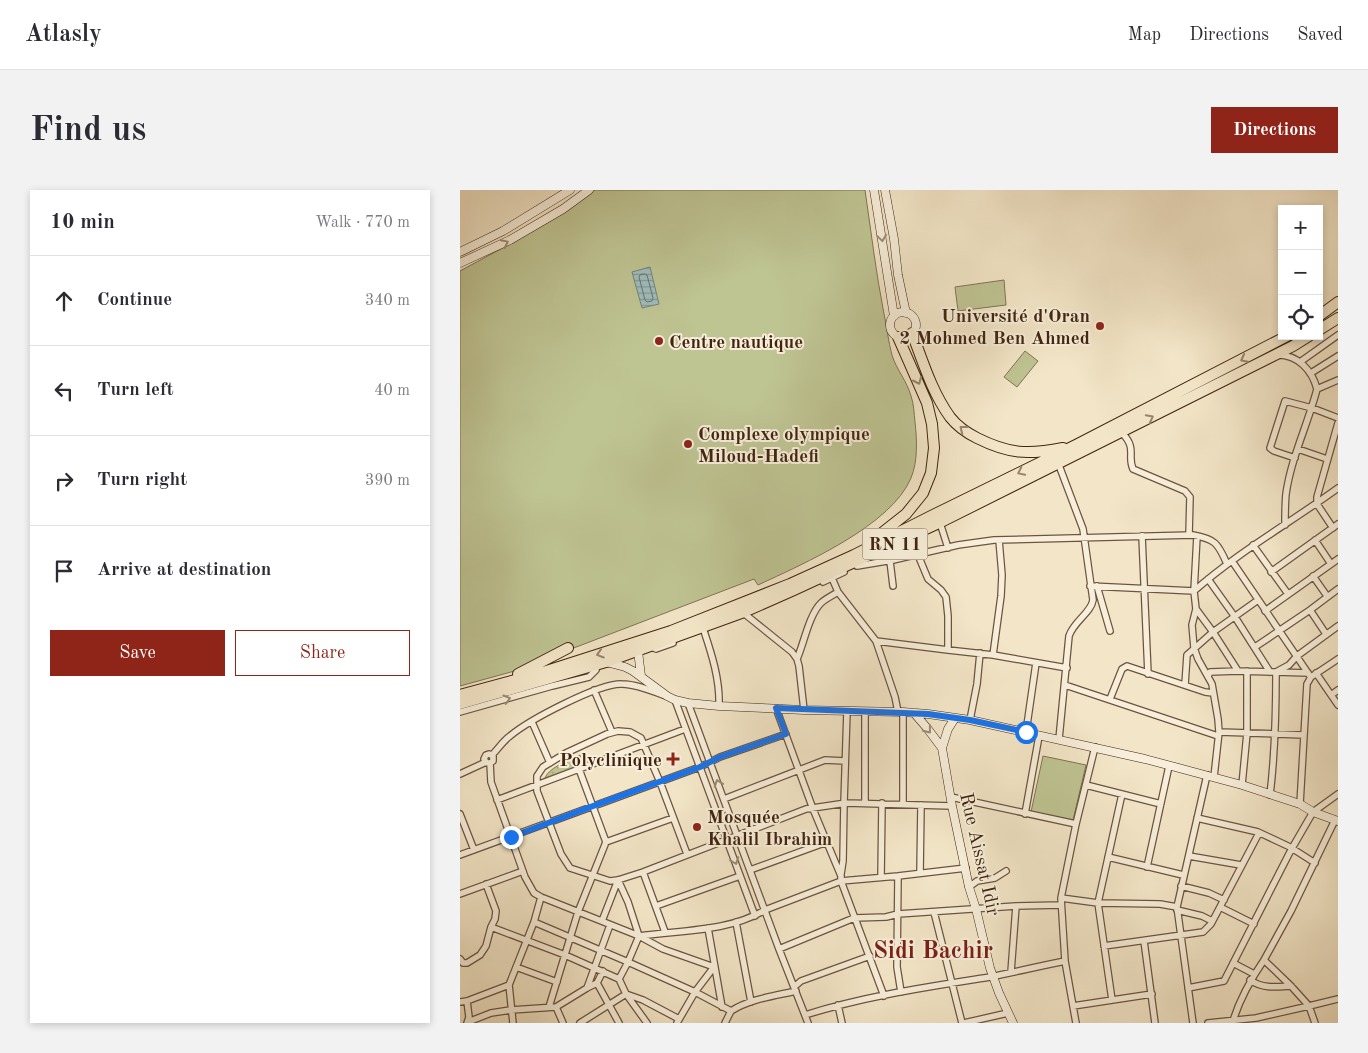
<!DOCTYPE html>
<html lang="en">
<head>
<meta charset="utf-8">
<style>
	:root { --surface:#fff; --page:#f2f2f3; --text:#2b2b33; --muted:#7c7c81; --line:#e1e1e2; --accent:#8f2418 }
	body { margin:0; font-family:"Old Standard TT",serif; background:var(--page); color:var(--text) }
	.controls { position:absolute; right:15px; top:15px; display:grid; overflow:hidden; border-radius:0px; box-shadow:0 2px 8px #0003 }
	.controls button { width:45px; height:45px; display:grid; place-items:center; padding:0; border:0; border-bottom:1px solid var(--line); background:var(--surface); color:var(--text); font:25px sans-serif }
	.stop { position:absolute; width:15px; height:15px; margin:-11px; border:4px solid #1a73e8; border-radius:50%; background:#fff }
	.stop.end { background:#1a73e8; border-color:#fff; box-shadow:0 1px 5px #0008 }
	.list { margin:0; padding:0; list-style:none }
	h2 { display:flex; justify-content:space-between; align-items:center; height:65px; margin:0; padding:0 20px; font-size:21px }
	h2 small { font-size:16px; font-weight:400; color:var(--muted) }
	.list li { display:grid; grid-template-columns:32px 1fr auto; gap:15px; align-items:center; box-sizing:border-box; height:90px; padding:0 20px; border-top:1px solid var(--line) }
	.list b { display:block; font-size:19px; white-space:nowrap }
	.list em { font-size:16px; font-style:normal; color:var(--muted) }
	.actions { display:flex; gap:10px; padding:15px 20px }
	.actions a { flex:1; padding:11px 0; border:1px solid var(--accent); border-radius:0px; text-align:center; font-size:18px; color:var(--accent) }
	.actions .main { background:var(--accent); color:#fff }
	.icon { flex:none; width:28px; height:28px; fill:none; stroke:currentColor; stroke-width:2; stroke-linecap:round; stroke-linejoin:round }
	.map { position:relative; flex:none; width:878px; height:833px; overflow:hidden; border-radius:0px }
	header { display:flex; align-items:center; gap:30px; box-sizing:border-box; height:70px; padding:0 25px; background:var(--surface); border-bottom:1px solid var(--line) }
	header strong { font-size:24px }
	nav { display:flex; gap:28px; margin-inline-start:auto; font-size:18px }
	.intro { display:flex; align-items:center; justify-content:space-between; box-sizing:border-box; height:120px; padding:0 30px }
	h1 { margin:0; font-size:35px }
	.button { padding:12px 22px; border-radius:0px; background:var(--accent); color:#fff; font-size:18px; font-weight:700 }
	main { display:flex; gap:30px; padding:0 30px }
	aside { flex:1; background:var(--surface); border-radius:0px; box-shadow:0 2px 8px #0003 }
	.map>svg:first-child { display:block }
	.grass { fill:url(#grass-dots); stroke:#807452 }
	.pitch { fill:#bfc493; stroke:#807452 }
	.water { fill:url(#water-rules); stroke:#798078 }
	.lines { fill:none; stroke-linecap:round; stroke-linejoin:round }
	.shore { stroke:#707167; stroke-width:1 }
	.street-casing { stroke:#6e543e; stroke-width:8 }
	.secondary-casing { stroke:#412410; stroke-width:9 }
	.highway-casing { stroke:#412410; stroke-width:12 }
	.street { stroke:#f7efdb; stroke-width:5.5 }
	.secondary { stroke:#f7efdb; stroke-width:8 }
	.highway { stroke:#f3e6c8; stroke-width:10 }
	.oneway { stroke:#9c8a76 }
	.oneway2 { stroke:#9a856c }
	.route { stroke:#1a73e8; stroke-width:6 }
	.poi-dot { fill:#8f2418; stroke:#f7efdb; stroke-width:2 }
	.labels { text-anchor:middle; stroke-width:4; stroke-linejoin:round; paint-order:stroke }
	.shield { fill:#f7efdb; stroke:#78614d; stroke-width:1 }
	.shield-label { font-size:18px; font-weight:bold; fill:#412410 }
	.poi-label { font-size:19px; font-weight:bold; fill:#412410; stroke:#f7efdb; text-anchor:start }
	.street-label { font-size:19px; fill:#412410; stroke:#f7efdb }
	.district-label { font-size:24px; font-weight:bold; fill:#7a1f14; stroke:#f7efdb }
</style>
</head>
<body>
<header>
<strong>Atlasly</strong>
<nav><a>Map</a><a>Directions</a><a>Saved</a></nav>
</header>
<div class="intro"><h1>Find us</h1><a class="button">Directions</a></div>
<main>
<aside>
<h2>10 min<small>Walk · 770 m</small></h2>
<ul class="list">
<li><svg class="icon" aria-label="ahead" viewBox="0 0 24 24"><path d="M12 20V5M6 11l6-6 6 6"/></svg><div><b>Continue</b></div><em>340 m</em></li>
<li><svg class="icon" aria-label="left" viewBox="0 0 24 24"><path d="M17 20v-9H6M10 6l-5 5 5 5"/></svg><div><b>Turn left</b></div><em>40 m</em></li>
<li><svg class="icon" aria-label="right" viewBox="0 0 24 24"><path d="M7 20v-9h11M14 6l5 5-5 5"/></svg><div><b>Turn right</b></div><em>390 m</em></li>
<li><svg class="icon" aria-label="arrive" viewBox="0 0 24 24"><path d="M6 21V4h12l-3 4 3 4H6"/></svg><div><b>Arrive at destination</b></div></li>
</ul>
<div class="actions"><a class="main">Save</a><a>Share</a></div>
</aside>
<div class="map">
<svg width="878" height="833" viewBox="0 0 878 833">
	<defs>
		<pattern id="grass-dots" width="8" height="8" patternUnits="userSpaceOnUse" patternTransform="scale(1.25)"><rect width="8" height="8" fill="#bfc493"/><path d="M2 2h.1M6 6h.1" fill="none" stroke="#a5a87e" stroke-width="1.8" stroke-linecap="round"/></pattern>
		<pattern id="water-rules" width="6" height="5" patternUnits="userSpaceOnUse" patternTransform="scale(1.25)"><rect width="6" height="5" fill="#9ebebe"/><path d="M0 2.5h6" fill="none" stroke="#829a99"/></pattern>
	</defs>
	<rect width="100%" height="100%" fill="#f3e6c8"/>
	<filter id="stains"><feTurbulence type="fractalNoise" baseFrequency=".004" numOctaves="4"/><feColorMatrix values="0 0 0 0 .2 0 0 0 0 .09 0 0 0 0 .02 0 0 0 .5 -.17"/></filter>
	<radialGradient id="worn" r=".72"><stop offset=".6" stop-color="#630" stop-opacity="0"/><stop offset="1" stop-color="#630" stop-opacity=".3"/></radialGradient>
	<path class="grass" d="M120,565l4,11 -40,15c3,-14 25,-20 36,-26z"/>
	<path class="pitch" d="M135,0h270c6,41 11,83 19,124 3,13 4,27 8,41 4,14 15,26 19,41 3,8 3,18 4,26 2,18 3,39 -4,56 -20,48 -108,86 -153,107l-4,-6 -243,93 -51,14v-415c46,-25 93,-49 135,-81z
		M544,90l2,25 -48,6 -3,-24z
		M565,161l13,10 -21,26 -13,-10z
		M583,566l43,9 -13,55 -42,-8z"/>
	<path class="water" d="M190,77l9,37 -17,4 -10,-36z"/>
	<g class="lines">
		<path class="shore" d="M185,84l2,1 6,23 -1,3 -5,1 -2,-2 -6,-23 1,-2z"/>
		<defs>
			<path id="street" d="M818,165c20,0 34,15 39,34 -9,35 -26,69 -31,105 -1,10 -1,21 -1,31
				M840,172l38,-27
				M851,183l27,-17
				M857,199l21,-9
				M663,244c14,15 4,22 10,35l52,22 5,6 -1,38
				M838,259l29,10
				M835,268l-21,-7 -4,-3 15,-47 27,7 26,10
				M481,336l7,22
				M873,338l-16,-24v-7l21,-74
				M682,346l6,138
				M855,350l16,24
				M793,355l35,49
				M458,365l10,24 13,11 5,7 2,19v34
				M430,371l3,25
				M772,371l78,115
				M397,376l36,-6 65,-15 36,-5 199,-5c22,4 25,8 34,29
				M811,382l67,-48
				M853,386l14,20
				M372,388l6,14 38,49 19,56 3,15
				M748,389l27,38 35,55
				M363,392l21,-10
				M630,396l104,5 3,-55
				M637,396l13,45
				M736,419l17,23 25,39
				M850,420l16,24
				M805,421l73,-52
				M286,425l46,37 5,7 2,7 5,44
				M244,441c8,24 16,49 15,75
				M416,451l72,9 45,5 74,13
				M190,456l6,3 17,-6
				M795,457l55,-37 28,-21
				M533,465l8,-59 1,-21 -3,-35
				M337,469c7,-16 12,-44 24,-56 4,-4 12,-8 17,-11
				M856,483l22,32
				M748,486l2,-4 28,-1 38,1 13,-7 8,-9 41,-30
				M605,495l153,51
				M725,495l2,-30 26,-23 45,-32
				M134,500l18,42
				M871,505l7,-5
				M650,509l12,-30 5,-3 78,26 8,1
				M215,510l80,216
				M228,513l91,246 29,74
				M316,518l37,101 28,67v5l43,115
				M0,522l92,-26 37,-9 7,-7 1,-5
				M443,522v92
				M510,530l7,-36 3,-31
				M72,532l18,41
				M566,542l10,-69
				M759,542l85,3
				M599,549l10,-103c5,-15 22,-23 24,-36l-10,-71 -23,-61
				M32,565c6,-6 11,-14 18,-19 19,-16 89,-53 112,-52 13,0 28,6 41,11
				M30,573l1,19 34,95 9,16 7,4 98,39 24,13 51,18 -19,25 -18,31
				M119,579l27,73
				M0,584l26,-12c2,2 5,1 7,-1v-5l-4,-2 -3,1 -2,4 2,3
				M754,587l5,-45 -1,-13 -6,-35 -14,-25 -4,-11 -2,-23 4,-16 -2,-18c44,-39 96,-68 144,-103
				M626,595l71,18h4
				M782,595l5,-52v-62
				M810,605c5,-41 6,-81 6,-123l32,1
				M491,607l125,27
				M264,609l101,-39 20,1
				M37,610l188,-71
				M405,613v-91
				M840,614l7,-120 4,-7 27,-18
				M0,624l14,36
				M565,624l14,-78
				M737,628l61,14 32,15 25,16
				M875,630l-44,91 -27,49 27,26 18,20 29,-7
				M227,664l-27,-72 -19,-44 -11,-6 -12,-1 -11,3 -41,19 -23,14 -6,9v15l24,63 9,14 40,13 8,-1 25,-8 163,-63 40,-6 106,3
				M0,665l240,-88 20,-10 66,-23
				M729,666l52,9
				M648,667l75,18
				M687,677l22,-101
				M290,680l77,-28
				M183,682l22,60
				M460,683l1,-68
				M381,684l2,-13 1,-58 3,-92
				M438,686l-1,91 4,25
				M421,687l1,-74
				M158,690l10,22 11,34 -11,26 -9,17
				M721,696l28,7 15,7
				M509,697l8,-6 18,-3 11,-7
				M0,704l63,-23
				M601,708l37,5 62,1 17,3
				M196,716l84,-30
				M760,717l34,17
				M717,720l25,6 10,5
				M474,722l28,111
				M142,731l16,-41
				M74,732l94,40 67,30 36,19c19,-12 43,-15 65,-20
				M276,732l15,80
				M31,737l74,28 54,24 7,15 21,29
				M248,738l14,79
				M179,746c41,-6 89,-4 126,-26l76,-29 57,-5 68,-8
				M684,751l11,82
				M644,756l99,-14 8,-8 48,-91
				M319,759l75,-31 32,-1 12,-3 118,-8 45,-1
				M0,769l3,4h4l13,-8 6,-9 5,-19 4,-8 1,-8 -10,-27
				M773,773l21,11
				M56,777l41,15
				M551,782l5,-66
				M790,790c13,9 26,7 41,6
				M137,793l22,40
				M334,797l7,-6 69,-25
				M127,798l23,-63
				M728,798l36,-7 67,-131 22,-38 25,-18
				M652,810l-14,-97 24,-109
				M7,811l2,16 -2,6
				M0,812l7,-1 42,-16
				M378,815l4,18
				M613,816l79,-12
				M89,817l29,-95 28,-70 67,-24
				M96,817l7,16
				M345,825c60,-19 122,-28 185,-38 25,-5 50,-11 75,-16
				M773,831c7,-23 18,-42 31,-61
				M8,832l23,-9 20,-3 45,-3 31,-19 10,-5 6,-12
				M53,833l-4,-38 25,-63 7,-25
				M120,833l46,-29 17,6 36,19
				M265,833l6,-12
				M504,833l44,-10
				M616,833l-11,-62 -4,-63 15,-74 19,-77
				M733,833l-16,-116 30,-132
				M748,833l48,-5 53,-12 6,17"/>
			<path id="secondary" d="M414,0l20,126
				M425,0l9,49 4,36 8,38
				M0,62l43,-21 67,-41
				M0,73l50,-23 53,-31 26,-19
				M430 135a13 13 0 1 1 26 0a13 13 0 1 1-26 0Z
				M178,461l3,25
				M146,472l19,5 8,4 34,25 8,4 13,3 31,3 85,4 99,2 25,2 42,6 175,39 97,26 58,19 13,8 25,9
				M454,523l13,15 15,20 10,58 17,81 7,22 14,59 9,25 14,30
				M482,558l6,-19 7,-11"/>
			<path id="highway" d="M859,126l19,-14
				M859,140l19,-12
				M452,143c11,29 20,59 38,84 7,9 17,16 27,21 32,16 51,17 86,10
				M413,350l33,-26 17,-21 8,-20 3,-25 -2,-24 -5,-21 -29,-66
				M58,484l50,-26
				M0,505l77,-21 134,-43 119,-47 64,-29 79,-40 143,-70 211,-109
				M0,514l146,-42 138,-50 50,-22 147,-68 352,-176 16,-10"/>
		</defs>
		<use href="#street" class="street-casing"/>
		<use href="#secondary" class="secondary-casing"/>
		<use href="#highway" class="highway-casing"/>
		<use href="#street" class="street"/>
		<use href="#secondary" class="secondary"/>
		<use href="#highway" class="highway"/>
	</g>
	<defs><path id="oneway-chevron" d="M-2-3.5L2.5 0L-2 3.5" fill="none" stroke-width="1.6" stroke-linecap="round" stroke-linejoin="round" transform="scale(1.25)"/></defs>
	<g class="oneway">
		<use href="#oneway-chevron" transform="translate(422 48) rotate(82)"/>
		<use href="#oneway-chevron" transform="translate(45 53) rotate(-26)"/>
		<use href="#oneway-chevron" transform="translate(47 509) rotate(-16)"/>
		<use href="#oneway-chevron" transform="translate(468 540) rotate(52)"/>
		<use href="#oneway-chevron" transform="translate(258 593) rotate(-110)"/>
		<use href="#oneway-chevron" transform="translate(275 671) rotate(69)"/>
	</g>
	<g class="oneway2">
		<use href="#oneway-chevron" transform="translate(784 169) rotate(152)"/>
		<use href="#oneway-chevron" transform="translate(458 191) rotate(66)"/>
		<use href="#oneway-chevron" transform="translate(690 228) rotate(-27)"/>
		<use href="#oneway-chevron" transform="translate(503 239) rotate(-142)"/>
		<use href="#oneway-chevron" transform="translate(561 282) rotate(154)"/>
		<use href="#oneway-chevron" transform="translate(140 464) rotate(163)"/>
	</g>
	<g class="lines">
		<path class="route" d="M51,647l82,-31 107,-39 20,-10 66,-23 -10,-26 152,6 42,6 56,12"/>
	</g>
	<g class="poi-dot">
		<circle cx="640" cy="136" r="5"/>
		<circle cx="199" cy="151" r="5"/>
		<circle cx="228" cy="254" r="5"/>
		<path d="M210.5 561.5h5v5h5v5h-5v5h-5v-5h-5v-5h5z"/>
		<circle cx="237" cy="637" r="5"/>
	</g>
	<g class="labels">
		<rect class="shield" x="402.5" y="338.5" width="65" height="31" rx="4"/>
		<g class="shield-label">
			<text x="435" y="360">RN 11</text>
		</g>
		<g class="poi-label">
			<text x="630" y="132" text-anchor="end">Université d'Oran<tspan x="630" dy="22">2 Mohmed Ben Ahmed</tspan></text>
			<text x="209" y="158">Centre nautique</text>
			<text x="238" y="250">Complexe olympique<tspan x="238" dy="22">Miloud-Hadefi</tspan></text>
			<text x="202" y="576" text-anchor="end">Polyclinique</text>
			<text x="247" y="633">Mosquée<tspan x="247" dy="22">Khalil Ibrahim</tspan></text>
		</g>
		<g class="street-label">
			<text transform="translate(521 664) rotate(77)" y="7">Rue Aissat Idir</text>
		</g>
		<g class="district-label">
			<text x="473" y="768">Sidi Bachir</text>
		</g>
	</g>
	<rect width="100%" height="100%" filter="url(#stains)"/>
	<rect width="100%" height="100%" fill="url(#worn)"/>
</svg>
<div class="controls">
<button>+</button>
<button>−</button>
<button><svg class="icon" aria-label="locate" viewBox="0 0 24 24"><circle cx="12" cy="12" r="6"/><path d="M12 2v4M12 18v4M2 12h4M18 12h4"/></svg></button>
</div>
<div class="stop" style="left:566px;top:542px"></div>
<div class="stop end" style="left:51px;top:647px"></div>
</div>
</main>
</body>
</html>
